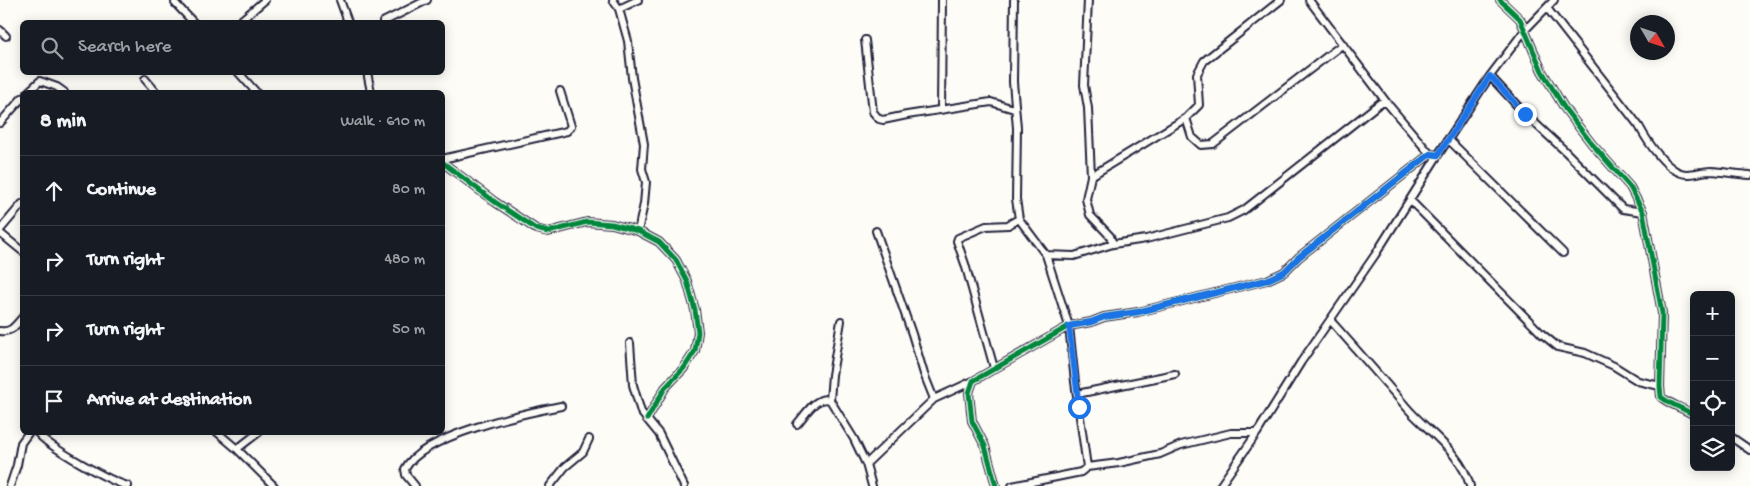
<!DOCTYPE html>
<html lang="en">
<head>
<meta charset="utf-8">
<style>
	:root { --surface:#171b24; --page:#242831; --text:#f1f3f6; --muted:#9ea1a6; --line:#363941 }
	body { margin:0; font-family:"Gochi Hand",sans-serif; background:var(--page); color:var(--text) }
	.controls { position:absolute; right:15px; bottom:15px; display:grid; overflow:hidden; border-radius:8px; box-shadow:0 2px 12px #0003 }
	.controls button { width:45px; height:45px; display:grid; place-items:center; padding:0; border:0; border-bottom:1px solid var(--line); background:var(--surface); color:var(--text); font:25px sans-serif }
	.compass { position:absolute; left:1630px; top:15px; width:45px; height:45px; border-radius:50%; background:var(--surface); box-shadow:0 2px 12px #0003; rotate:129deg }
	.stop { position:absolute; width:15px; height:15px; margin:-11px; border:4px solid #1a73e8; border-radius:50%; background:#fff }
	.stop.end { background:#1a73e8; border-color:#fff; box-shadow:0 1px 5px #0008 }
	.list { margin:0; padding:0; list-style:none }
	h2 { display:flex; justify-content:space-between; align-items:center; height:65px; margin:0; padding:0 20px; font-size:21px }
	h2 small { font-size:16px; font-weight:400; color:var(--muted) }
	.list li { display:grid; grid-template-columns:32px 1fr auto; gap:15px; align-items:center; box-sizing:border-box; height:70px; padding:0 20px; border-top:1px solid var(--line) }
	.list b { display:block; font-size:19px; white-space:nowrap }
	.list em { font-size:16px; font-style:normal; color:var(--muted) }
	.icon { flex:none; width:28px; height:28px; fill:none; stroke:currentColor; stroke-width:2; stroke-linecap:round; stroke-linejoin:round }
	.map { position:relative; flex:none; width:1750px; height:486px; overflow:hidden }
	.search { position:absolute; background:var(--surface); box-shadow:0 2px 12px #0003; left:20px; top:20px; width:425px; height:55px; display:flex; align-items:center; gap:12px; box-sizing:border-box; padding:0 18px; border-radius:8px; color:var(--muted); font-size:19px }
	.panel { position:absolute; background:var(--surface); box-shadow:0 2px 12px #0003; left:20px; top:90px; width:425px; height:345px; border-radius:8px }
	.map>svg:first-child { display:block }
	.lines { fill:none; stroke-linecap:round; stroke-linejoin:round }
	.minor-casing { stroke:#22223b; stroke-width:10 }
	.minor { stroke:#fdfcf7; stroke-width:6 }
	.cycleway-casing { stroke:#fdfcf7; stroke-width:8 }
	.cycleway { stroke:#00873e; stroke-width:5 }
	.route { stroke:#1a73e8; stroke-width:6 }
</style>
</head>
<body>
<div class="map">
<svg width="1750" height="486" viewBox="0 0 1750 486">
	<rect width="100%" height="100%" fill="#fdfcf7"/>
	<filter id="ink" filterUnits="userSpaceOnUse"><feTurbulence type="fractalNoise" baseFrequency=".02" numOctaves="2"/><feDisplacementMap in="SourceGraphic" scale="10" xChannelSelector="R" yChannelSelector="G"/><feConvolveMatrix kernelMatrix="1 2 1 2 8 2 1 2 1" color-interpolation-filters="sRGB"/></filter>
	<g filter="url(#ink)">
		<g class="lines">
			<defs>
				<path id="minor" d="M340,0l8,22
					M613,0l6,9 19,-9
					M1014,0l-1,82 4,46 -1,71 3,20 27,36 23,71 6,56 12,85
					M1088,0l-4,85 4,23 3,68 -5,23 4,16 20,21 3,8
					M1309,0l78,103
					M1500,0l20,19 22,52 23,38 27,35 38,43 13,25 19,101 -2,73 1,11c10,8 22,11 33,18
					M175,3l18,19
					M1547,8l92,118c8,15 29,48 48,48 8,0 16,-3 24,-3 13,1 26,3 39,4
					M619,9l9,32 4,37 12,66 -2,25 4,13 -2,22 -6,27
					M239,22l26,-22
					M383,22l44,-22
					M0,30l6,6
					M865,40l8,72 6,7 4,1 24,-5 84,-13 23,7
					M238,72l18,20
					M367,72l4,20
					M1490,76l35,38 40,37 58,58 20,3
					M145,79l11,13
					M28,92l12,-11 17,6 7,5
					M941,110l1,-110
					M1186,118l6,19 9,8 12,-1 130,-100
					M0,123l22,-25
					M1448,139l115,114
					M442,159l125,-28 4,-5 -11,-35
					M442,162l53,40 41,27 12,3 39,-10 25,2 26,7 21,11 17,18 11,21 8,29 3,22 -3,19 -11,17 -19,20 -18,31
					M1091,176l95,-58 13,-13 -2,-31 7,-13 77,-61
					M1410,200l132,134 16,13 27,6 29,13 24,15 22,5
					M0,230l22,-26
					M876,231l36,103 12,40 10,25
					M0,233l22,18
					M1046,255l28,1 39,-12 33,-5 82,-21 16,-8 136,-107h7l43,51
					M1330,320c27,30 53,60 79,90 21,23 53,44 61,76
					M841,321l-9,54 -2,25 24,39 12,25 6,22
					M0,331c11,2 15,-5 22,-13
					M630,343l3,42 8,27 18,22 25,52
					M994,368l-29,-104 -8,-23 1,-3 28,-12 22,-1 11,-6
					M1077,394l98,-20
					M797,424c9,-10 19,-29 33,-24
					M37,432c8,13 74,50 91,54
					M217,432l20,17 37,37
					M1731,437l19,13
					M237,449l22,-17
					M866,464l68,-65 39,-18
					M10,486l7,-21 4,-22 8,-11
					M415,486l-9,-11 -1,-6c17,-34 120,-56 156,-63
					M550,486l15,-19 18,-15 6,-13
					M996,486l-11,-40 -13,-25 -3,-28 4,-12 96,-55 22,-4 13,-5 34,-5 129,-32 17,-8 15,-15 131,-103 8,1
					M1012,486l69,-14 6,-5 32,-4 41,-9 21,-9 50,-12h26
					M1220,486l37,-53 44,-71 74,-107 63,-100 52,-79 35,-46 29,-30"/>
			</defs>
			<use href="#minor" class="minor-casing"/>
			<use href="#minor" class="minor"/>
			<defs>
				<path id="cycleway" d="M1500,0l20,19 22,52 23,38 27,35 38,43 13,25 19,101 -2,73 1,11c10,8 22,11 33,18
					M442,162l53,40 41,27 12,3 39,-10 25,2 26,7 21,11 17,18 11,21 8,29 3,22 -3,19 -11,17 -19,20 -18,31
					M996,486l-11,-40 -13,-25 -3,-28 4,-12 96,-55 22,-4 13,-5 34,-5 129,-32 17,-8 15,-15 131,-103 8,1"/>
			</defs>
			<use href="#cycleway" class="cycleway-casing"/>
			<use href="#cycleway" class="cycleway"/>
		</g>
	</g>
	<g class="lines" filter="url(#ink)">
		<path class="route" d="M1079,407l-10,-81 22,-4 13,-5 34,-5 129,-32 17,-8 15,-15 131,-103 8,1 52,-79 35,38"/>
	</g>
</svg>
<div class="controls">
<button>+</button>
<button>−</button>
<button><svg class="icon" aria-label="locate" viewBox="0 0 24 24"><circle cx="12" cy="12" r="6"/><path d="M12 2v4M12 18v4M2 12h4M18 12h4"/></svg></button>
<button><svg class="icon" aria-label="layers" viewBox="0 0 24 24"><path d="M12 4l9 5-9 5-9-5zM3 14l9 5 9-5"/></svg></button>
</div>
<svg class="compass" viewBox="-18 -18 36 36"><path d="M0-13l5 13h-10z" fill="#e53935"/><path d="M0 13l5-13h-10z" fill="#9ea1a6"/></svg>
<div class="stop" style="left:1079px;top:407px"></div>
<div class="stop end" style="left:1525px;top:114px"></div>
<div class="search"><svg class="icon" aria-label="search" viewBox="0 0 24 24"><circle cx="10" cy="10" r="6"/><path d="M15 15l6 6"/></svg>Search here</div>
<section class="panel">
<h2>8 min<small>Walk · 610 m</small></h2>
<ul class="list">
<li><svg class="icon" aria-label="ahead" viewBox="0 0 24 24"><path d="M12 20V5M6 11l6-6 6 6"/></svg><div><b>Continue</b></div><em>80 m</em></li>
<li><svg class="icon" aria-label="right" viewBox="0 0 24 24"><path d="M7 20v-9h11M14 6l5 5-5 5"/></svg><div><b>Turn right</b></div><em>480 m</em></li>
<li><svg class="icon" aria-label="right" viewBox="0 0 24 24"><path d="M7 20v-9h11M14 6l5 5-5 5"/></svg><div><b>Turn right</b></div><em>50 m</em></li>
<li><svg class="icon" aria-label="arrive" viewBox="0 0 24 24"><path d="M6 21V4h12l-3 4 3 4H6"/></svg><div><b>Arrive at destination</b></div></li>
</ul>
</section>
</div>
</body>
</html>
